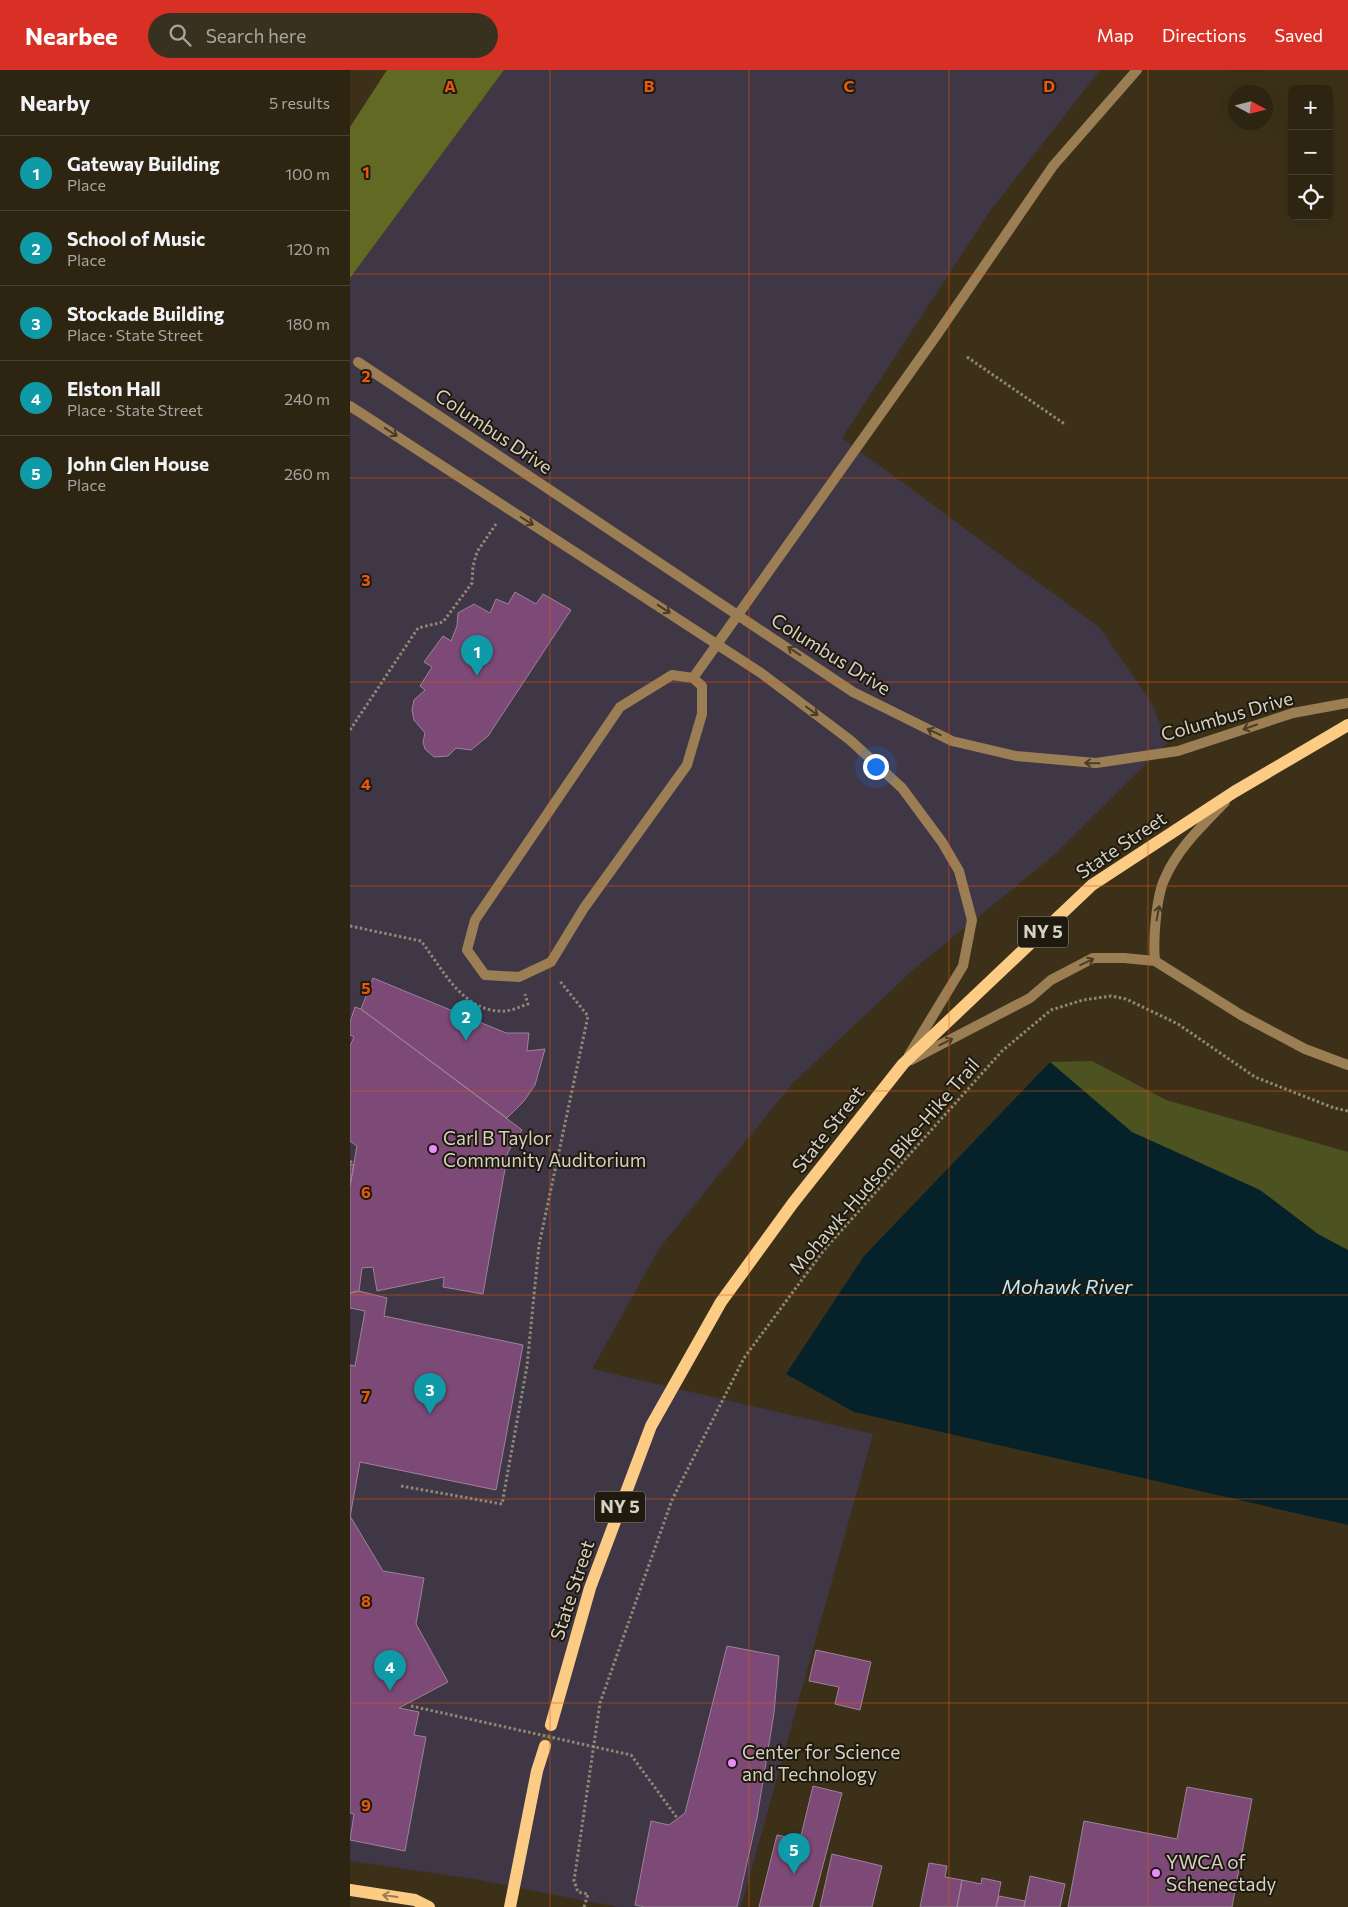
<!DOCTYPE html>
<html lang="en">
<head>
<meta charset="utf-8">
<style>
	:root { --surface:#2d2512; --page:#393120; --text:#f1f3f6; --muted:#a7a59f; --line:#484232; --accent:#d93025 }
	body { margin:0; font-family:Commissioner,sans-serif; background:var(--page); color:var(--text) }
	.controls { position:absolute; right:15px; top:15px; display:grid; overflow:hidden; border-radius:8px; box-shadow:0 5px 20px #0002 }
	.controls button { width:45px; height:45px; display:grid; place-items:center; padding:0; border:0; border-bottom:1px solid var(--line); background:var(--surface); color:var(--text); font:25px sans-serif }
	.compass { position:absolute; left:878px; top:15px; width:45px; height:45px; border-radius:50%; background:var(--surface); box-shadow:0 5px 20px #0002; rotate:97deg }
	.you { position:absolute; left:525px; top:696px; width:18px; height:18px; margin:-12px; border:4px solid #fff; border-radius:50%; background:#1a73e8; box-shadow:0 0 0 8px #1a73e833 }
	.badge { display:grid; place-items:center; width:32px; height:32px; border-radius:50%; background:var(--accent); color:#fff; font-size:16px; font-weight:700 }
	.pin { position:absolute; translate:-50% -41px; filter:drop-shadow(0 1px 2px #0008) }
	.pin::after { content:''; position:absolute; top:26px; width:18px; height:15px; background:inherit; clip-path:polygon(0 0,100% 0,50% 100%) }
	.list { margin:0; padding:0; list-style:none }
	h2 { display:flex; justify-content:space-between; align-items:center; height:65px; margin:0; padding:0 20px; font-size:21px }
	h2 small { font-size:16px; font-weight:400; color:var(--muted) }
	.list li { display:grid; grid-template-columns:32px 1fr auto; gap:15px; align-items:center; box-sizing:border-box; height:75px; padding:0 20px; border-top:1px solid var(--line) }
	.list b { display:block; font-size:19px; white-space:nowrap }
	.list p { margin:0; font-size:16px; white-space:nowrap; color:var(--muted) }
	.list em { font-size:16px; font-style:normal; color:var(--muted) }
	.icon { flex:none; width:28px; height:28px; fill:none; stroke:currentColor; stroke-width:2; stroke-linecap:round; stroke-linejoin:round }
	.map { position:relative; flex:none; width:998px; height:1837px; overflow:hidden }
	header { display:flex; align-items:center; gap:30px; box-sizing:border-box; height:70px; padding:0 25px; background:var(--accent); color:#fff }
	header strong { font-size:24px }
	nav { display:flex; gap:28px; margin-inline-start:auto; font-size:18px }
	.search { width:350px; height:45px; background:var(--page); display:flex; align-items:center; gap:12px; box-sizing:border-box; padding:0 18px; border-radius:28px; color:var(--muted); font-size:19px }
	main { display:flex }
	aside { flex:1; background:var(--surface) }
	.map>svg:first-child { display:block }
	.education { fill:#3f3646 }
	.green { fill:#4d5320 }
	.forest { fill:#626922 }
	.water { fill:#05212a }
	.building { fill:#7d4976; stroke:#9c8398 }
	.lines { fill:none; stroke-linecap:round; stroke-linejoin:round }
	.primary-tunnel { stroke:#534932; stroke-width:12; stroke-dasharray:12 6; stroke-linecap:butt }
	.path { stroke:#908774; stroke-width:3; stroke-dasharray:2.5 2.5; stroke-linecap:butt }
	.lane { stroke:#9b7e53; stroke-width:10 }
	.primary { stroke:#fccb84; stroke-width:12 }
	.path-bridge { stroke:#908774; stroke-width:3; stroke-dasharray:2.5 2.5; stroke-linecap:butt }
	.oneway { stroke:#4a3d27 }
	.oneway2 { stroke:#987b4f }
	.grid { fill:none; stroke:#e8590c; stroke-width:1; stroke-opacity:0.55 }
	.poi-dot { fill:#ec8cfb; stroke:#1e1a0f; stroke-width:2 }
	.labels { text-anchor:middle; stroke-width:4; stroke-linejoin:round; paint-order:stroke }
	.shield { fill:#1e1a0f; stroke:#a09a8c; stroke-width:1 }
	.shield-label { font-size:18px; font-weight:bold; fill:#d7d1c2 }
	.street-label { font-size:19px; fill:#d7d1c2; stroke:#1e1a0f }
	.poi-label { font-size:19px; fill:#d7d1c2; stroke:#1e1a0f; text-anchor:start }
	.water-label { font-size:20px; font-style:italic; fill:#bfeafa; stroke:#1e1a0f }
	.grid-label { font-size:16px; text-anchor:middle; font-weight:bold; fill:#e8590c; stroke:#1e1a0f; stroke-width:4; stroke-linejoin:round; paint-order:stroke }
</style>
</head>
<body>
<header>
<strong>Nearbee</strong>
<div class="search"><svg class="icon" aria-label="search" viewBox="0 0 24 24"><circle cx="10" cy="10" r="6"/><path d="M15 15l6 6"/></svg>Search here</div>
<nav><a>Map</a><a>Directions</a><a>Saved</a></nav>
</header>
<main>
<aside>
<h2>Nearby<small>5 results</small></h2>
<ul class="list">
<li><span class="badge" style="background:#0f9aa8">1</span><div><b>Gateway Building</b><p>Place</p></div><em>100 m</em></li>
<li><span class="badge" style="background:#0f9aa8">2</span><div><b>School of Music</b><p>Place</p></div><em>120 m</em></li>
<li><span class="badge" style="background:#0f9aa8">3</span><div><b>Stockade Building</b><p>Place · State Street</p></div><em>180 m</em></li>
<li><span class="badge" style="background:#0f9aa8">4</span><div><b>Elston Hall</b><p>Place · State Street</p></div><em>240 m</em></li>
<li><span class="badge" style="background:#0f9aa8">5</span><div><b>John Glen House</b><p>Place</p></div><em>260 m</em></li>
</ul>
</aside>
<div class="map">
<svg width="998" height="1837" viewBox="0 0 998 1837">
	<rect width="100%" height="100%" fill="#3c3118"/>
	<path class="education" d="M154,0h596l-110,141 -148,227 258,190 51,74 17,40 -115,114 -138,112 -123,116 -133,165 -67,120 281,65 -132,473h-124l-142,-28 -125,-18v-1583z"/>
	<path class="green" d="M742,991l74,39 182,52v275l-317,-345 19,-20z"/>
	<path class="forest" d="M37,0h117l-154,208v-151z"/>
	<path class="water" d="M700,992l82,70 128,58 58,44 30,16v275l-494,-113 -68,-38 78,-118z"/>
	<path class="building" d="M165,522l21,12 7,-10 28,16 -83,126 -17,14 -15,-2 -8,8 -14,1 -9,-8 -2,-7 2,-9 -11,-13 -2,-10 2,-10 11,-10 -5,-4 12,-19 -8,-5 19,-26 8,5 6,-15 1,-13 16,-9 16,9 6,-14 12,5z
		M23,908l133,55h23l-2,18 18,-2 -10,36 -11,16 -17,17 -146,-109z
		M5,937l6,2 161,121 -14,22 -25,142 -40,-7 1,-10 -67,14 -4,-24 -11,1 -3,23 -9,2v-107l7,-40 -7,-5v-95l4,-9 -4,-2v-13z
		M0,1094l4,1 -4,21z
		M9,1221l28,7 -3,18 139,29 -27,145 -136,-28 -10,55v-152l5,1 10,-55 -15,-3v-15z
		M0,1446l33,55 41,7 -8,46 32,58 -49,26 20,4 -5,23 12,2 -21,114 -55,-11 4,-26 -4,-1z
		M377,1576l52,10 -5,57 -17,105 -20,89h-92l-10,-2 16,-84 18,4 16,-12z
		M466,1580l55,12 -11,48 -25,-6 4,-17 -30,-6z
		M463,1716l29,7 -30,114h-53l18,-72 23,5z
		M837,1717l65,12 -20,108h-164l16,-86 93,18z
		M482,1784l50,12 -10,41h-52z
		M579,1793l18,3 -2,11 17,3 -5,27h-37z
		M680,1806l35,8 -5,23h-36z
		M632,1808l19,4 -5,25h-39l5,-27 19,4z
		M649,1826l26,5 -1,6h-28z"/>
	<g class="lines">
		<path class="primary-tunnel" d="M195,1676l6,-21"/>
		<path class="path" d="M617,287l99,68
			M0,660l68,-102 25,-6 29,-39 1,-17 4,-14 19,-28
			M0,856l71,15c22,28 42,73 85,70 7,-1 16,-5 22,-7l-3,-10
			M0,1091l4,4
			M51,1416l101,18 25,-138 12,-121 49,-229 -29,-36
			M234,1837l4,-13 -10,-2 -4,-11 26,-178 72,-203 72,-142 80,-108 178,-199 49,-41 32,-10 28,-4 15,3 52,25 77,53 79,31 14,3"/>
		<path class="lane" d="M8,292l495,330 99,49 64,15 80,7 82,-12 115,-38 55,-10
			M0,336l411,267 89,67 52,48 40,54 17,29 13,49 -9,46 -54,89
			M322,605l21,3 9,8v28l-15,51 -103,143 -33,54 -32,15 -34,-2 -18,-25 8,-30 145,-213z
			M343,608l243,-342 117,-170 84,-96
			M805,891c-2,-20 1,-65 10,-83 13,-30 38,-53 60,-76
			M561,990l119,-62 21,-18 42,-22h31l31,3 86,54 64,34 43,16"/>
		<path class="primary" d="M201,1655l39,-137 61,-162 70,-124 72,-99 110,-139 189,-179 142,-93 114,-67
			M0,1820l65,10 14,7
			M160,1837l27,-136 8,-25"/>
		<path class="path-bridge" d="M61,1636l220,49 47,64"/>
	</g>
	<defs><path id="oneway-shaft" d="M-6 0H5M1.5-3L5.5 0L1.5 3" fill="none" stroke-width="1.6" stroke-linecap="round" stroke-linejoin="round" transform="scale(1.25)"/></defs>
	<g class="oneway">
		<use href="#oneway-shaft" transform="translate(41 362) rotate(34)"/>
		<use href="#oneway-shaft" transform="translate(177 451) rotate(32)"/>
		<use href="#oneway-shaft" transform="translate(314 539) rotate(33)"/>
		<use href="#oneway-shaft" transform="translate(444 581) rotate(-146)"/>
		<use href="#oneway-shaft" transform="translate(462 641) rotate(37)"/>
		<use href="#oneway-shaft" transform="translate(900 657) rotate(161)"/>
		<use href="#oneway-shaft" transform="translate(584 662) rotate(-155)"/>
		<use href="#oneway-shaft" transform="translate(742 693) rotate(-179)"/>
		<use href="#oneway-shaft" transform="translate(808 843) rotate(-79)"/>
		<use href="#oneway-shaft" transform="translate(737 892) rotate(-25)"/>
		<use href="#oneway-shaft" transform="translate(596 972) rotate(-27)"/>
	</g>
	<use class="oneway2" href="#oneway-shaft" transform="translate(40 1826) rotate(-172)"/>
	<path class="grid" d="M200,0v1837M399,0v1837M599,0v1837M798,0v1837M0,204h998M0,408h998M0,612h998M0,816h998M0,1021h998M0,1225h998M0,1429h998M0,1633h998"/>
	<g class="poi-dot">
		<circle cx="83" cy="1079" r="5"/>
		<circle cx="382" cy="1693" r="5"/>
		<circle cx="806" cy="1803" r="5"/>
	</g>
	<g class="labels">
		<g class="shield">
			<rect x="668" y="846.5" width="50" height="31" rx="4"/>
			<rect x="245" y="1421.5" width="50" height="31" rx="4"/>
		</g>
		<g class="shield-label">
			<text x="693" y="868">NY 5</text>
			<text x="270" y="1443">NY 5</text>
		</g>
		<g class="street-label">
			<text transform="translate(144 361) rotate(34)" y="7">Columbus Drive</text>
			<text transform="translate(481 584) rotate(32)" y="7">Columbus Drive</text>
			<text transform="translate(877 646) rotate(-16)" y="7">Columbus Drive</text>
			<text transform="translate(771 775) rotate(-34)" y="7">State Street</text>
			<text transform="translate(478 1059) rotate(-52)" y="7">State Street</text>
			<text transform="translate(534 1096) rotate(-49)" y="7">Mohawk-Hudson Bike-Hike Trail</text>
			<text transform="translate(222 1520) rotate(-72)" y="7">State Street</text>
		</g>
		<g class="poi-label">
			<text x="93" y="1075">Carl B Taylor<tspan x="93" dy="22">Community Auditorium</tspan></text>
			<text x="392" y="1689">Center for Science<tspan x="392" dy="22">and Technology</tspan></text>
			<text x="816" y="1799">YWCA of<tspan x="816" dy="22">Schenectady</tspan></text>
		</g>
		<g class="water-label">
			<text x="717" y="1224">Mohawk River</text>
		</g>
	</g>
	<g class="grid-label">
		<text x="100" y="22">A</text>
		<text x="299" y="22">B</text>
		<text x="499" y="22">C</text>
		<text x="699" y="22">D</text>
		<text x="16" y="108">1</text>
		<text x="16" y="312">2</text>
		<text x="16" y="516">3</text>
		<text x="16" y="720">4</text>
		<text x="16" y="924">5</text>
		<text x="16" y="1128">6</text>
		<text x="16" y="1332">7</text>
		<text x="16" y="1537">8</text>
		<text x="16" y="1741">9</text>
	</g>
</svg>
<div class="controls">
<button>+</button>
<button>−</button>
<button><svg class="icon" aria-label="locate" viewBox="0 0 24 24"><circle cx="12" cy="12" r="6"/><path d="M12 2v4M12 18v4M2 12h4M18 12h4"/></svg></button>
</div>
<svg class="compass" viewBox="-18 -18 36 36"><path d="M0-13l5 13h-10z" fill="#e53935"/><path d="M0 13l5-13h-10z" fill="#a7a59f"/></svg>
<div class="you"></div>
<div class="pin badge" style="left:127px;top:606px;background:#0f9aa8">1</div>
<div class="pin badge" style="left:116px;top:971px;background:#0f9aa8">2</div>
<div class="pin badge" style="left:80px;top:1344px;background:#0f9aa8">3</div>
<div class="pin badge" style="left:40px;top:1621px;background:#0f9aa8">4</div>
<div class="pin badge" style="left:444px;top:1804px;background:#0f9aa8">5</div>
</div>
</main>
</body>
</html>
